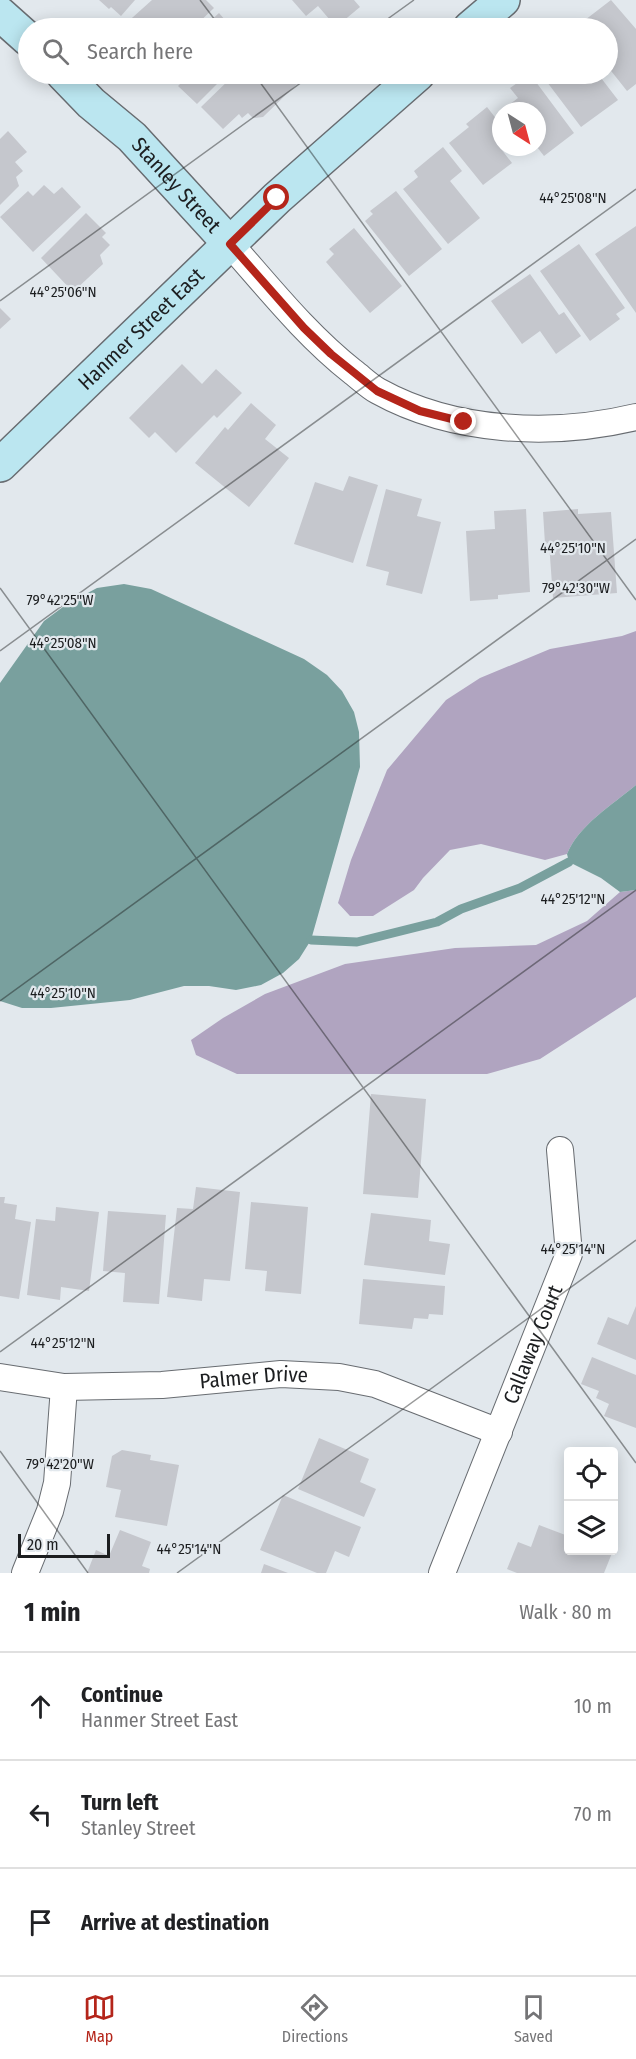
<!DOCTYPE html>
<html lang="en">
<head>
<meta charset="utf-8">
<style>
	:root { --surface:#fff; --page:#f2f2f2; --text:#202124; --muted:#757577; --line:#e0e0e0; --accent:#b4251a }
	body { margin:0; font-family:"Fira Sans Condensed",sans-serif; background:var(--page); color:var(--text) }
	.controls { position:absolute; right:18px; bottom:18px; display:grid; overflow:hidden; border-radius:6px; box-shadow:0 3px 15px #0003 }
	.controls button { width:54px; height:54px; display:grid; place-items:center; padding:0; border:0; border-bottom:2px solid var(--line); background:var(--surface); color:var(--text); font:30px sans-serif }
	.compass { position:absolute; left:492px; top:102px; width:54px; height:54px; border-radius:50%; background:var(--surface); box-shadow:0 3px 15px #0003; rotate:144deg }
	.scale { position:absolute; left:18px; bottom:15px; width:92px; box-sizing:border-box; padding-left:6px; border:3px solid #1c1e20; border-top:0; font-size:16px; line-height:21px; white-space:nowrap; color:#1c1e20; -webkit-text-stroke:4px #e2e8ed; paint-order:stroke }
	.stop { position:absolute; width:18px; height:18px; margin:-14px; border:4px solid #b4251a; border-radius:50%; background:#fff }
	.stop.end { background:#b4251a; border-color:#fff; box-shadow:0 2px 6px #0008 }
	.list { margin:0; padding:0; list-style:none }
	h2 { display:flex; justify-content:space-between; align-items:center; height:78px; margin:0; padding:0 24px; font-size:26px }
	h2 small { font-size:20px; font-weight:400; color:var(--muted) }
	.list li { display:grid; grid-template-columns:39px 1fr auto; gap:18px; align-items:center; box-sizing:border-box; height:108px; padding:0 24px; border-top:2px solid var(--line) }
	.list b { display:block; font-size:22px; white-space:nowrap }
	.list p { margin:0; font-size:20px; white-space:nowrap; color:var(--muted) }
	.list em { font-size:20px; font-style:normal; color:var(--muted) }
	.icon { flex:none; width:33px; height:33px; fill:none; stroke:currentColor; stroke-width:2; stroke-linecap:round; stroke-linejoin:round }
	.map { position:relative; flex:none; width:636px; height:1573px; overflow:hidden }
	.search { position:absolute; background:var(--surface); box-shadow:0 3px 15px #0003; left:18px; right:18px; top:18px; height:66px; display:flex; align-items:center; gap:15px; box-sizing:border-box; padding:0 21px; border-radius:33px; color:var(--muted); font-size:22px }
	.sheet { height:402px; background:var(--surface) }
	nav { display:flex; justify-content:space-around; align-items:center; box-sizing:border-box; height:84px; border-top:2px solid var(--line); background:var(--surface); font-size:16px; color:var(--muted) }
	nav a { display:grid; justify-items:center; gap:3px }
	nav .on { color:var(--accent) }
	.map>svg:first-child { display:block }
	.forest { fill:#b0a4c0 }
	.water { fill:#79a09e }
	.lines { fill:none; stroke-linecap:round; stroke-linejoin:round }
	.stream { stroke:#79a09e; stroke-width:9 }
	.building { fill:#c5c7cd }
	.street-casing { stroke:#686c71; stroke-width:28 }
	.secondary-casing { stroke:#686c71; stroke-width:36 }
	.street { stroke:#fff; stroke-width:26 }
	.secondary { stroke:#bbe6f0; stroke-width:33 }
	.route { stroke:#b4251a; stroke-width:8 }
	.ticks { fill:none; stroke:#1c1e20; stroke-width:1.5; stroke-opacity:0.45 }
	.labels { text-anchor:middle; stroke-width:4.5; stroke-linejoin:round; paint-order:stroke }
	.street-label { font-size:21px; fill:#1c1e20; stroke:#e2e8ed }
	.ticks-label { font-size:15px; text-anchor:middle; fill:#1c1e20; stroke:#e2e8ed; stroke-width:4.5; stroke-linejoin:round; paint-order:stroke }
</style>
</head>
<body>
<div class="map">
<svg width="636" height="1573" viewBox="0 0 636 1573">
	<rect width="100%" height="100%" fill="#e2e8ed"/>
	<path class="forest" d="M636,631v154c-24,20 -57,40 -69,69l-22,6 -64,-16 -31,6 -27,28 -9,12 -41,26h-23l-12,-13 13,-43 36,-90 59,-70 34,-22 70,-29 72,-13z
		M636,890v107l-96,62 -53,15h-250l-41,-19 -5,-15 32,-22 42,-24 80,-30 110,-16 81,-3 51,-24 33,-29z"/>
	<path class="water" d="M124,584l27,5 153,70 23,16 15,16 12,21 5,20 1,35 -49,173 -12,19 -16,14 -22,12 -25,5 -27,-4h-25l-54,14 -79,8h-29l-22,-7v-318l44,-62 23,-17 30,-16z
		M636,785v105l-16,2 -19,-14 -32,-16 -2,-8c12,-29 45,-49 69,-69z"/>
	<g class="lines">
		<path class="stream" d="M311,940l46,2 80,-20 24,-13 59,-21 49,-26"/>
	</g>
	<path class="building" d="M99,0h36l-14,16 -10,-9 -2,2z
		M152,0h54l8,8 -21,20h-67l-3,-2z
		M292,0h62l6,7 -24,20 -18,-21 -12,10z
		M611,0l25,29v55l-9,7 -19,-24v-39h-16l-7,-8z
		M219,13l13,15h-29z
		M190,74h37l-30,30 -19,-18z
		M235,74h54l9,9 -35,34 -10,1 -5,-5 -6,5 -3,-4 -16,15 -22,-22z
		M530,74l44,59 -30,23 -7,-9v-36h-28l-3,-4 12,-9 -8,-10z
		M558,74h40l20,26 -37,27 -34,-45z
		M487,107l14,18v18l-3,2 14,18 -29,22 -34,-42 20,-16 -3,-3z
		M8,131l19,21 -12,10 8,9 -7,6 3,9 -19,19v-66z
		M443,147l19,24 -12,10 30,37 -32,26 -45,-55 15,-12 -4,-6z
		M44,185l10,9 8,-7 19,20 -48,45 -33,-35 28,-26 5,5z
		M396,191l46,58 -33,27 -44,-55 8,-7 -3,-3z
		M86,213l20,20 -4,4 8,8 -10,10 3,9 -30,28 -32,-34z
		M636,226v87l-41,-59z
		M354,228l48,58 -32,27 -44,-51 8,-8 -5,-5z
		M579,244l46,64 -9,6 4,5 -30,22 -50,-70z
		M530,274l29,41 5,-3 17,24 -25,18 -16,-23 -18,13 -31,-43z
		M0,308l11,11 -11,10z
		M182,364l20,20 14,-15 26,24 -25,25 -3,-3 -38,38 -21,-21 -6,6 -20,-20z
		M251,403l25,22 -11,14 24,19 -40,49 -54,-44 30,-36 3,3z
		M349,476l29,9 -25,78 -59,-19 21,-62 28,9z
		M386,489l36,10 -5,17 24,6 -19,72 -36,-9 3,-13 -23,-6z
		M526,509l4,83 -32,3v4l-28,2 -4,-70 29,-2 -1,-18z
		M578,509v5l33,-2 6,81 -64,5 -4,-55 -4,1 -2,-32z
		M371,1094l55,5 -8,99 -55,-4z
		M196,1187l44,5 -10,89 -26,-2 -2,22 -35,-4 10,-89 16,1z
		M0,1197h5l-1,6 13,2 -2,14 16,3 -12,77 -19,-3z
		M251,1202l57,5 -7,87 -36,-3 2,-20 -22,-2z
		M56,1207l43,5 -10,79 -28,-4 -1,13 -33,-5 9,-76 19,2z
		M108,1211l58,4 -7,89 -36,-2 2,-29 -22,-2z
		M371,1213l60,7 -2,21 21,3 -5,31 -81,-10z
		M363,1279l82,7 -2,29 -14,-1 -1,5 -14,-1 -2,11 -53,-5z
		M636,1306v54l-39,-16 11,-27 20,8z
		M592,1357l44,18v53l-32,-12 5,-12 -13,-6 3,-7 -18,-7z
		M319,1438l50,21 -9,23 16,7 -12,28 -66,-28z
		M122,1450l29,5 -1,5 29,5 -12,61 -52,-9 6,-27 -15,-3 6,-31z
		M283,1495l78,32 -12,30 -14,-6 -9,22h-9l-57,-23z
		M539,1525l29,11v14h37l7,3 -8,20h-87l-10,-4 11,-27 13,5z
		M120,1530l31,12 -9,24 8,3 -1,4h-62l9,-23 13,6z
		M264,1564l24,9h-27z"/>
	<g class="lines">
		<defs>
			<g id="street">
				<path d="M230,244c39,44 76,91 123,128 8,6 16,14 25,19 76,42 175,46 258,26"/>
				<path id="s1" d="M0,1377l64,10 98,-2 119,-11 58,3 36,7 124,48"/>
				<path d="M25,1573l25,-62 7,-28 7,-96"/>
				<path id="s2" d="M442,1573l127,-319 -9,-104"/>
			</g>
			<g id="secondary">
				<path d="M0,14l28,25"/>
				<path d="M470,28l33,-28"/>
				<path id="s3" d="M63,74l28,29 41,34 98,107"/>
				<path id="s4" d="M0,465l277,-267 141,-124"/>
			</g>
		</defs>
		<use href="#street" class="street-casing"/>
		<use href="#secondary" class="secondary-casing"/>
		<use href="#street" class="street"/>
		<use href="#secondary" class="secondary"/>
	</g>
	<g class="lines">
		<path class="route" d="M277,198l-47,46 74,84 27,26 46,37 43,20 44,11"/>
	</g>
	<path class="ticks" d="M200,0l21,28M375,28l39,-28M254,74l382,526M0,301l313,-227M0,588l636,875M0,651l636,-462M0,1001l636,-462M0,1352l636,-462M0,1451l88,122M177,1573l459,-333"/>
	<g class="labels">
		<g class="street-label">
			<text dy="7" stroke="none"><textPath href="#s3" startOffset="159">Stanley Street</textPath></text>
			<text dy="7" stroke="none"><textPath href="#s4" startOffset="196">Hanmer Street East</textPath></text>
			<text dy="7" stroke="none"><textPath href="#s2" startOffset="246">Callaway Court</textPath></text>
			<text dy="7" stroke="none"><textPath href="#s1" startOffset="255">Palmer Drive</textPath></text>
		</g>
	</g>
	<g class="ticks-label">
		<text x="573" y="203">44°25'08"N</text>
		<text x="63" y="297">44°25'06"N</text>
		<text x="573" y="553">44°25'10"N</text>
		<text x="576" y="593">79°42'30"W</text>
		<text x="60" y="605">79°42'25"W</text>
		<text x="63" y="648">44°25'08"N</text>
		<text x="573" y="904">44°25'12"N</text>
		<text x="63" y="998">44°25'10"N</text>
		<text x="573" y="1254">44°25'14"N</text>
		<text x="63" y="1348">44°25'12"N</text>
		<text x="60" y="1469">79°42'20"W</text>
		<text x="189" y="1554">44°25'14"N</text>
	</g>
</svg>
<div class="controls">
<button><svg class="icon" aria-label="locate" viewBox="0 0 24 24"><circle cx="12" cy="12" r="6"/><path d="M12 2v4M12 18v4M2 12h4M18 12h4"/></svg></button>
<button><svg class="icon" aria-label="layers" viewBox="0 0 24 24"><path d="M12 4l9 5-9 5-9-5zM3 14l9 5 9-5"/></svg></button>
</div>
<svg class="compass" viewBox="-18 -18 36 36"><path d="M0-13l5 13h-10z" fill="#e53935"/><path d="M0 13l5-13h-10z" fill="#757577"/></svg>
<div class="scale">20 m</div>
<div class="stop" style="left:277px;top:198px"></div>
<div class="stop end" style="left:464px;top:422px"></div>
<div class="search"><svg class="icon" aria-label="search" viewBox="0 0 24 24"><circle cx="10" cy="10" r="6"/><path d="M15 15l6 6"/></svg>Search here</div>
</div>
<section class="sheet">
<h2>1 min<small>Walk · 80 m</small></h2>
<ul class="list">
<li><svg class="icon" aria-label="ahead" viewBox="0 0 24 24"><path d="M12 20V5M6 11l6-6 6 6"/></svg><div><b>Continue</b><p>Hanmer Street East</p></div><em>10 m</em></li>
<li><svg class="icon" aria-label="left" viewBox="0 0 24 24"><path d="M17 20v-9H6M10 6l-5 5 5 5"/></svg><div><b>Turn left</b><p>Stanley Street</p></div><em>70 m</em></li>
<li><svg class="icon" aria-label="arrive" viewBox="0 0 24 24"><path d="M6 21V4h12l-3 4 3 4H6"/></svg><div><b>Arrive at destination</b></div></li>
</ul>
</section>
<nav>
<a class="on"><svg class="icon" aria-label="map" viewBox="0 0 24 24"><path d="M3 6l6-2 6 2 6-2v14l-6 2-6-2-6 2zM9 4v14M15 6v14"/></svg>Map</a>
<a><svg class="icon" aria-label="directions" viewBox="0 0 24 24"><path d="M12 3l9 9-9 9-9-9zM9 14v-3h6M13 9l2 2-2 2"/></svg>Directions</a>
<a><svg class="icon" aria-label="saved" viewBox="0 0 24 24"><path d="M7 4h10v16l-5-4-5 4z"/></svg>Saved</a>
</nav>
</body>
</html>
